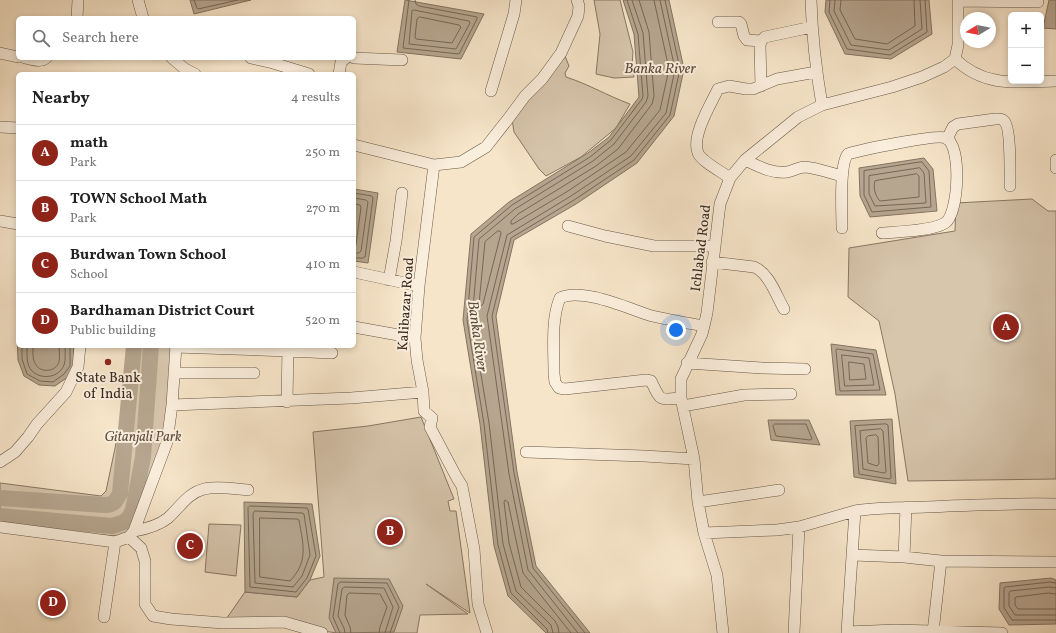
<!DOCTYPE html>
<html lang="en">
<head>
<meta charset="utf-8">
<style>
	:root { --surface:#fff; --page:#f6f6f6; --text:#222; --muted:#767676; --line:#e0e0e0; --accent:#8f2418 }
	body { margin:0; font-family:Vollkorn,serif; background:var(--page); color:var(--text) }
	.controls { position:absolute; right:12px; top:12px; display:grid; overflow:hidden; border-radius:6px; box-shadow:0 2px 6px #0003 }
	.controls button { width:36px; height:36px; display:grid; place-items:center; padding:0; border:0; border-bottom:1px solid var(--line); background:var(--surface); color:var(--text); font:20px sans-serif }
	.compass { position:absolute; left:960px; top:12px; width:36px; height:36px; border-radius:50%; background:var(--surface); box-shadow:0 2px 6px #0003; rotate:260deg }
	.you { position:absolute; left:676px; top:330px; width:14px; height:14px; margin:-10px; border:3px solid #fff; border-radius:50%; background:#1a73e8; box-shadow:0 0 0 6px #1a73e833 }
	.badge { display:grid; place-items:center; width:26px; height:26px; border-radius:50%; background:var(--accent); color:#fff; font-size:13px; font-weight:700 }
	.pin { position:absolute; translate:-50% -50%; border:2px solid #fff; box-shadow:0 1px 4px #0006 }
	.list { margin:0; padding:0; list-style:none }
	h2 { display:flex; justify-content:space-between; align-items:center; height:52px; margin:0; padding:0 16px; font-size:17px }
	h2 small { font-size:13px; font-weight:400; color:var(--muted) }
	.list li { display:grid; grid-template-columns:26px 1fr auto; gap:12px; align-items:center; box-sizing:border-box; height:56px; padding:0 16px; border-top:1px solid var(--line) }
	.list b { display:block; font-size:15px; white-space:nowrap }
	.list p { margin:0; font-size:13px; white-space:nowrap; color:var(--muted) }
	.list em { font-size:13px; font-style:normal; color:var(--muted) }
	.icon { flex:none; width:22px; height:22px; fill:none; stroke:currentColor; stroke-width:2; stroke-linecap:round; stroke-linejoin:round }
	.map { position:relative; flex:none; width:1056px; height:633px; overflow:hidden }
	.search { position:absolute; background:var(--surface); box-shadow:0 2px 6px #0003; left:16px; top:16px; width:340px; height:44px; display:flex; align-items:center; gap:10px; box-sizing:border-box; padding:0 14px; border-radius:6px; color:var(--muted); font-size:15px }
	.panel { position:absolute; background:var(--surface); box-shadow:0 2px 6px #0003; left:16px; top:72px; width:340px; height:276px; border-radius:6px }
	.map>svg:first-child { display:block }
	.green { fill:#d7c5ac; stroke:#887764 }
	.water { fill:#b6a58f; stroke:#847361 }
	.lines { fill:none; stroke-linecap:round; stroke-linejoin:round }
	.shore { stroke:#776756; stroke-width:1 }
	.river { stroke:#b6a58f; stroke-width:16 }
	.minor-casing { stroke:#685848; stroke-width:12 }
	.minor { stroke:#faeedc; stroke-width:11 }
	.poi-dot { fill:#8f2418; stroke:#faeedc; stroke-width:1.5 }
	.labels { text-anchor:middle; stroke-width:4; stroke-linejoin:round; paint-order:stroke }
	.street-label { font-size:14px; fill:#38291d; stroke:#faeedc }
	.poi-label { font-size:14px; fill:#38291d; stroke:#faeedc }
	.park-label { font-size:14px; font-style:italic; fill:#605041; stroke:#faeedc }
	.water-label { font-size:15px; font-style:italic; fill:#5e4e3f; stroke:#faeedc }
</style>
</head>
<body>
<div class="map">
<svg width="1056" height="633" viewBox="0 0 1056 633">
	<rect width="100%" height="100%" fill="#f7e5c9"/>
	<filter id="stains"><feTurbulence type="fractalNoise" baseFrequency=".005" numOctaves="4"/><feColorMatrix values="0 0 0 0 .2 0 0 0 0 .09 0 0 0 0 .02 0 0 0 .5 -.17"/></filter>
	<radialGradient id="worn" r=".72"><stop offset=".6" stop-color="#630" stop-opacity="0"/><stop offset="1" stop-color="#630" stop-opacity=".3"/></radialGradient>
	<path class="green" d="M594,0h26l13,52 -1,13 2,12 -20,1 -18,-4 4,-40z
		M565,56l4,10 -4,7 1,4c22,7 42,19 64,27l-14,24 -35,29 -35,19 -7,-7 -25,-37 -2,-13z
		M1032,199l16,12h8v268l-148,2 -13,-87 -16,-73 -31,-24 1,-49 106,-17 1,-28z
		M129,346h45l-7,96 -38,95 -129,-9v-45l101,13 5,-5 21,-100z
		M421,417l33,82 -6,2 2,10h6l14,102 -44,-29 42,30 -48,1 -3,18h-80l-14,-2 -99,-9 21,-30 52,5 13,-17 14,-3 -11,-145 55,-6z
		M209,524l32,1 -5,51 -31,-4z"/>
	<path class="water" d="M190,0h61l-57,14z
		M405,0l79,14 -23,45 -64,-7z
		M623,0h46l15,69 -10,47 -37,47 -61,41 -62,36 -18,76 21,156 19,94 54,67h-44l-38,-37 -14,-50 -14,-122 -17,-104 8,-86 38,-32 79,-49 21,-16 30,-40 -5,-63z
		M826,0h103l3,34 -41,25 -46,-5 -20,-42z
		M1049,0h7v29l-13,-1z
		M924,158l9,11 4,42 -67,6 -10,-21 -1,-28z
		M354,189l24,4 -10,70 -14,-2z
		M17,334l1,12h56v21l-6,10 -13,9 -16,-1 -15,-9 -6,-16z
		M831,344l45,6 10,45h-50z
		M892,419l4,65 -42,-7 -4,-56z
		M768,420h41l11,25 -49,-5z
		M244,502l68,2 8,52 -10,24 -13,17 -52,-5z
		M334,578l55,1 14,27 -9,26 -58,1 -7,-15z
		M1051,578l5,2v44l-47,1 -10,-16 1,-26z"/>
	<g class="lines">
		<path class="shore" d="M194,0l3,8 1,1 40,-9
			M409,0l-6,48 56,6 18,-35v-2l-58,-11 -3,-2 -1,-4
			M639,0l10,32 5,64 -2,8 -34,45 -22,17 -78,48 -7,7v3h2l55,-33 58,-39 34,-42 9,-41 -15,-69
			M830,0l-1,12 18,37 43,6 37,-23 -2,-32
			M835,0l-1,11 17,34 38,5 33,-21 -2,-29
			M841,0l-1,10 15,29 32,5 28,-18 -1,-26
			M414,10l55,11 1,2 -14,26 -47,-5 3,-33z
			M420,17l39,8 2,2 -9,16 -36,-4 -1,-2 2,-18z
			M922,162l7,9 2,36 -59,5 -8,-17v-24z
			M920,168l4,5 2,30 -51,3 -6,-12v-18z
			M917,174l2,2v21l-39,4c-5,-5 -7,-14 -5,-20z
			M354,193l18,3 1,2 -8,59 -2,1h-9
			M354,198l12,2 2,2 -7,49 -2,2h-5
			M354,204l6,1 1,2 -5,38 -2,1
			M498,231h2l1,2 -18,71 -2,2 -2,-2 6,-62z
			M22,346v13l5,15 13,7 13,1 11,-8 6,-8v-20
			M27,346c0,8 -1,19 5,25 9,9 27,7 32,-6 2,-5 1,-13 1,-19
			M33,346c0,6 -1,13 3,19 5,8 20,7 23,-3 1,-5 0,-11 0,-16
			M837,349l36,5 7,36 -40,1 -4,-40z
			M842,355l27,3 5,27 -29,1z
			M849,362l15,2 2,15 -16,1z
			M775,424h31l6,15 -2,1 -34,-4 -3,-10z
			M886,424l2,1 3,53 -2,1 -30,-5 -4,-48z
			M881,429l2,2 3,41 -2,1 -21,-4 -3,-38z
			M876,435l2,2 1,27 -2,2 -9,-3 -2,-25 2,-2z
			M250,506l57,2 1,1 8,47 -9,22 -11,14 -46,-5 -2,-79z
			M255,511l47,2 2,1 6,41 -8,21 -9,11 -38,-4 -2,-69z
			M260,518l37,1 2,1c4,24 10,41 -9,61l-30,-4z
			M1056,583l-6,-1 -45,5 -1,1v20l8,12h44
			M1056,588l-7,-1 -39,4 -1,2v13l6,9h41
			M1056,594l-8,-1 -32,4 -1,1v7l3,4h38
			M340,633l-7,-16 5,-33 2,-2 47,1 12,24 -9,26
			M345,633l-1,-5 -6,-12 4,-27 2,-2 40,1 9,19 -8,26
			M351,633l-1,-6 -5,-12 2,-20 2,-2 31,1 7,13 -7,20 -1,6
			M548,633l-1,-4 -36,-36 -13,-48 -14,-121 -17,-104 7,-83 38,-32 78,-48 21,-17 31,-41 1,-3 -5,-62 -11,-34
			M553,633l-2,-8 -35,-34 -13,-47 -14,-121 -17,-103 7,-81 36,-30 78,-48 21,-17 32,-42 2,-6 -5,-63 -11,-33
			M559,633l-1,-6 -3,-6 -34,-34 -12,-44 -5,-41 1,-2 3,2 15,71 48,60
			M578,633l-50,-63 -19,-96 -22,-158 20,-81 64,-39 60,-40 35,-43 9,-44 -15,-69
			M585,633l-52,-65 -19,-95 -22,-157 19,-78 63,-38 60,-40 36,-45 10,-46 -15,-69"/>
		<path class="river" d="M0,498l105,7c9,0 11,-4 15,-12l14,-147
			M0,516l112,10 12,-4 5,-4 4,-8 10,-53 8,-111"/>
		<defs>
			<path id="minor" d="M138,0l5,18
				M811,0c1,35 5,70 11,105
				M958,1l80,1
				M77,18l1,-18
				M718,22h21l2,2 3,12 3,4 14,1
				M0,53l18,4
				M25,58c7,1 15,5 21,0
				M172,58l13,11 10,5
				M251,58l22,5 36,11
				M354,58l48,2
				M955,59c30,29 63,23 101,22
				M339,74l2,-12 5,-4
				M761,86l-1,-40 1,-5 4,-4 47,-10
				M491,91l23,-77 2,-14
				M0,127l18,1
				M947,139l6,-12 5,-3 37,-5c3,0 7,-1 9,2 7,6 6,53 6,65
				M354,145l80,20 -15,121 -4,52 2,22 6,32 1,19 8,7 -2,9 27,51 5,8 12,63 4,55 9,29
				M745,160c13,6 27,14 42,12 6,-1 12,-5 18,-5 12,1 25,6 37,9
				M1056,160v8
				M434,165l27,-3 25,-15 22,-28 17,-23 17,-17 19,-26 17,-37 1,-10 -2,-6
				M730,178c-8,-6 -29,-17 -32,-25 -7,-17 13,-49 20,-64l11,-3 17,3h7l24,-10 39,-7
				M0,221l18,3
				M568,226l37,10 49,10h60
				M842,228c0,-15 -3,-64 6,-74 12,-4 89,-20 98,-16 16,7 13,76 -1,85 -13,8 -47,9 -63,10
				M712,262l42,5c15,6 22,28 30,42
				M354,272l65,14
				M389,280l7,-39 6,-48
				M354,327l61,11
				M175,347l113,4 44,2
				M687,363l75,5 43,1
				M174,373h80
				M681,398c-23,2 -20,3 -30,-17l-5,-1 -81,9 -6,-1 -4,-6 -1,-8c0,-24 -3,-55 6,-76 22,-11 69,11 92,18 18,4 35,7 52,10
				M287,402l1,-56
				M172,405l4,-59
				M683,406l61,-11 47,-1
				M526,452l118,4 50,3
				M0,462l15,-10 13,-15 9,-13 29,-32 12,-25 2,-21
				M698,502l81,-12
				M0,527l115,15 14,-5 5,-6 33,-89 5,-37 179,-7 72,-6
				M134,531c12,-2 24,-5 34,-13 12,-11 20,-25 36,-29 14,-3 31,0 44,1
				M704,533l73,-3 22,-3 56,-16
				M129,537l12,11 4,13v43l8,12 18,3 52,4 61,-1 38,11
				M853,555l51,2 37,4 115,1
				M904,557l2,-50
				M104,617l11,-75
				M847,632l8,-121c23,-4 46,-3 70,-4 44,-2 87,-4 131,-3
				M933,632l8,-71
				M723,633l-6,-58 -13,-42 -6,-31 -4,-43 -13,-61v-19l21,-45 2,-8 3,-13 13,-109 10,-26 15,-18 53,-43 24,-12 70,-18 30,-10 22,-10 11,-8 3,-14v-45
				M794,633l5,-106
				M847,633v-1l49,-2 106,3"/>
		</defs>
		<use href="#minor" class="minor-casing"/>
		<use href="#minor" class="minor"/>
	</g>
	<circle class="poi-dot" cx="108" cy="362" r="4"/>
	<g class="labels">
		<g class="street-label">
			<text transform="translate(700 248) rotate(-83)" y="5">Ichlabad Road</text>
			<text transform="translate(405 304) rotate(-86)" y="5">Kalibazar Road</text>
		</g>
		<g class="poi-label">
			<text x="108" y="382">State Bank<tspan x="108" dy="16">of India</tspan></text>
		</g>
		<g class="park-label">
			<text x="143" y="441">Gitanjali Park</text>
		</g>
		<g class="water-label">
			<text x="660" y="73">Banka River</text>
			<text transform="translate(478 336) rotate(82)" y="5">Banka River</text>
		</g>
	</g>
	<rect width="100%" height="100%" filter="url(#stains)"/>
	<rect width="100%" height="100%" fill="url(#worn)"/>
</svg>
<div class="controls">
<button>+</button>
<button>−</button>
</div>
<svg class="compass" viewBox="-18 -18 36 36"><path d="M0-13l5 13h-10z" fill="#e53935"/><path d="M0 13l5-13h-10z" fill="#767676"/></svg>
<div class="you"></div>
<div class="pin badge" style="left:1006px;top:327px">A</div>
<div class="pin badge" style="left:390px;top:532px">B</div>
<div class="pin badge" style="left:190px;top:546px">C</div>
<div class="pin badge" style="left:53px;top:603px">D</div>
<div class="search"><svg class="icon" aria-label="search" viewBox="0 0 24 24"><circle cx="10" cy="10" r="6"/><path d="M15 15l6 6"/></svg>Search here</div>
<section class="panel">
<h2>Nearby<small>4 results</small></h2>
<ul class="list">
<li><span class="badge">A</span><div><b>math</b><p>Park</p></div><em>250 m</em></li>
<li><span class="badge">B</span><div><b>TOWN School Math</b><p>Park</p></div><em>270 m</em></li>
<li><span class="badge">C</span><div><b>Burdwan Town School</b><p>School</p></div><em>410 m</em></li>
<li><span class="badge">D</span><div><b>Bardhaman District Court</b><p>Public building</p></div><em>520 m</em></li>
</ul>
</section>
</div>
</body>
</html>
